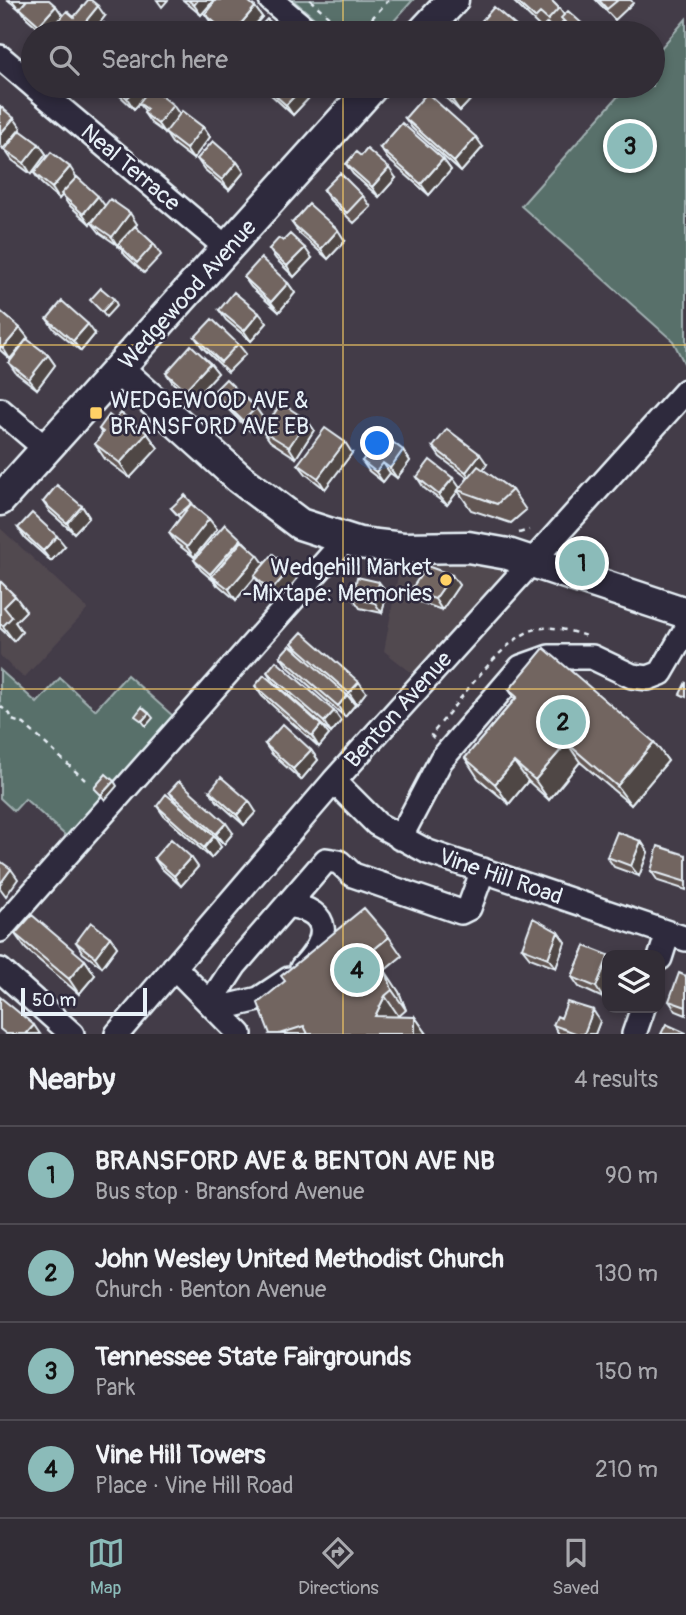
<!DOCTYPE html>
<html lang="en">
<head>
<meta charset="utf-8">
<style>
	:root { --surface:#322d36; --page:#3d3942; --text:#f1f3f6; --muted:#a8a8ad; --line:#4d4951; --accent:#8bbbb9 }
	body { margin:0; font-family:Pangolin,sans-serif; background:var(--page); color:var(--text) }
	.controls { position:absolute; right:21px; bottom:21px; display:grid; overflow:hidden; border-radius:14px; box-shadow:0 4px 10px #0003 }
	.controls button { width:63px; height:63px; display:grid; place-items:center; padding:0; border:0; border-bottom:2px solid var(--line); background:var(--surface); color:var(--text); font:35px sans-serif }
	.scale { position:absolute; left:21px; bottom:18px; width:126px; box-sizing:border-box; padding-left:7px; border:4px solid #e8f1f8; border-top:0; font-size:19px; line-height:24px; white-space:nowrap; color:#e8f1f8; -webkit-text-stroke:5px #2f2a3d; paint-order:stroke }
	.you { position:absolute; left:378px; top:444px; width:24px; height:24px; margin:-18px; border:5px solid #fff; border-radius:50%; background:#1a73e8; box-shadow:0 0 0 10px #1a73e833 }
	.badge { display:grid; place-items:center; width:46px; height:46px; border-radius:50%; background:var(--accent); color:#111; font-size:23px; font-weight:700 }
	.pin { position:absolute; translate:-50% -50%; border:4px solid #fff; box-shadow:0 2px 7px #0006 }
	.list { margin:0; padding:0; list-style:none }
	h2 { display:flex; justify-content:space-between; align-items:center; height:91px; margin:0; padding:0 28px; font-size:30px }
	h2 small { font-size:23px; font-weight:400; color:var(--muted) }
	.list li { display:grid; grid-template-columns:46px 1fr auto; gap:21px; align-items:center; box-sizing:border-box; height:98px; padding:0 28px; border-top:2px solid var(--line) }
	.list b { display:block; font-size:26px; white-space:nowrap }
	.list p { margin:0; font-size:23px; white-space:nowrap; color:var(--muted) }
	.list em { font-size:23px; font-style:normal; color:var(--muted) }
	.icon { flex:none; width:38px; height:38px; fill:none; stroke:currentColor; stroke-width:2; stroke-linecap:round; stroke-linejoin:round }
	.map { position:relative; flex:none; width:686px; height:1034px; overflow:hidden }
	.search { position:absolute; background:var(--surface); box-shadow:0 4px 10px #0003; left:21px; right:21px; top:21px; height:77px; display:flex; align-items:center; gap:18px; box-sizing:border-box; padding:0 24px; border-radius:38px; color:var(--muted); font-size:26px }
	.sheet { height:483px; background:var(--surface) }
	nav { display:flex; justify-content:space-around; align-items:center; box-sizing:border-box; height:98px; border-top:2px solid var(--line); background:var(--surface); font-size:19px; color:var(--muted) }
	nav a { display:grid; justify-items:center; gap:4px }
	nav .on { color:var(--accent) }
	.map>svg:first-child { display:block }
	.built { fill:#514850 }
	.green { fill:#596f6a; stroke:#a0b0b1; stroke-width:2 }
	.lines { fill:none; stroke-linecap:round; stroke-linejoin:round }
	.minor-casing { stroke:#e8f1f8; stroke-width:28 }
	.major-casing { stroke:#e8f1f8; stroke-width:35 }
	.path { stroke:#e8f1f8; stroke-width:2.5; stroke-dasharray:5 5; stroke-linecap:butt }
	.minor { stroke:#2f2a3d; stroke-width:23 }
	.major { stroke:#2f2a3d; stroke-width:30 }
	.wall { fill:#625753; stroke:#e8f1f8; stroke-width:2 }
	.shaded-wall { fill:#504744; stroke:#e8f1f8; stroke-width:2 }
	.building { fill:#726561; stroke:#e8f1f8; stroke-width:2 }
	.grid { fill:none; stroke:#ffd166; stroke-width:2; stroke-opacity:0.55 }
	.poi-dot { fill:#ffd166; stroke:#2f2a3d; stroke-width:2.5 }
	.labels { text-anchor:middle; stroke-width:5; stroke-linejoin:round; paint-order:stroke }
	.street-label { font-size:23px; fill:#e8f1f8; stroke:#2f2a3d }
	.poi-label { font-size:23px; fill:#e8f1f8; stroke:#2f2a3d; text-anchor:start }
</style>
</head>
<body>
<div class="map">
<svg width="686" height="1034" viewBox="0 0 686 1034">
	<rect width="100%" height="100%" fill="#433c48"/>
	<filter id="ink" filterUnits="userSpaceOnUse"><feTurbulence type="fractalNoise" baseFrequency=".0143" numOctaves="2"/><feDisplacementMap in="SourceGraphic" scale="14" xChannelSelector="R" yChannelSelector="G"/><feConvolveMatrix kernelMatrix="1 2 1 2 8 2 1 2 1" color-interpolation-filters="sRGB"/></filter>
	<g filter="url(#ink)">
		<path class="built" d="M0,528l88,81 -64,69 -24,-22z
			M403,548l126,13 -107,120 -38,-30z"/>
		<path class="green" d="M293,0h120l-30,33h-51z
			M686,19v348l-13,-26 -152,-135 106,-120h26v-29z
			M0,670l37,33 23,-25 35,32 32,-35 55,49 -107,120 -50,-45 -11,12 -14,-13z"/>
		<g class="lines">
			<defs>
				<path id="minor" d="M271,0l39,33
					M0,57l33,28
					M34,86l194,163
					M0,410l46,39
					M334,781l43,43 51,28 258,87
					M400,838l41,-78 80,-93 28,-10h43l40,19 16,2 13,-5 25,-43
					M287,905c47,6 42,35 15,63
					M0,930l346,-391
					M660,958l8,-25
					M174,967l66,67
					M0,970l72,64
					M210,1003l25,-38 91,-105 13,2 14,13 108,37 8,-4 14,-38
					M217,1009l42,-10 30,-20
					M117,1034l217,-253 352,-390
					M634,1034l9,-26"/>
				<path id="major" d="M422,33l31,-33
					M119,370l120,108 61,46 59,19 44,5 65,-1 40,7 178,59
					M0,500l373,-414"/>
			</defs>
			<use href="#minor" class="minor-casing"/>
			<use href="#major" class="major-casing"/>
			<path class="path" d="M310,0l38,33
				M358,33l31,-33
				M519,533l10,-3
				M0,706l10,8 2,6 12,4 61,56
				M434,738l-3,-3c24,-28 65,-88 97,-103 18,-9 40,-2 58,4"/>
			<use href="#minor" class="minor"/>
			<use href="#major" class="major"/>
		</g>
		<path class="wall" d="M8,0h19l-8,9z
			M183,0h31l-13,15z
			M512,0h39l8,8 5,7 26,18h-28l-3,-4 6,-6 -1,-2 -9,10 -8,-8 -5,6z
			M596,0h35l2,3 -18,17z
			M56,6l7,10 11,1 31,-1 -12,15 2,2h21h-72l-17,-15 -7,-10z
			M255,7l7,10 -14,16h-26l-10,-9 -7,-10z
			M112,86h41l1,2 -1,1 27,25 23,13 7,10 -17,22 -21,-16 -6,-9 -15,-11 -7,-10 1,-2 -6,-8 -5,6 -18,-17z
			M263,86h36l10,12 -16,17 -25,-23z
			M433,86h39l5,7 -17,18z
			M405,118l78,29 -22,25 -49,-44z
			M39,144l7,10 -15,20 -19,-14 -7,-10z
			M380,148l63,11 8,11 -22,25 -41,-36z
			M361,156l35,22 -17,19 -26,-23 -7,-10z
			M197,159l40,3 7,10 -15,18 -25,-21z
			M34,173l43,4 28,29 32,18 -2,3 19,17 7,11 -17,18 -19,-18 -5,-8 -20,-14 -8,-10 7,-9 -9,10 -22,-20 -6,-9 -3,4 -18,-16z
			M323,190l40,6 8,11 -17,16 -24,-23z
			M292,223l53,18 -17,18 -29,-26z
			M283,241l29,17 -18,19 -18,-18 -7,-10z
			M244,277l44,6 7,10 -16,19 -28,-25z
			M219,310l48,13 -16,18 -25,-21z
			M0,311l20,17 8,10 -18,21 -10,-9z
			M47,319l48,15 -14,17 -27,-22z
			M195,337l43,7 8,10 -18,18 -26,-25z
			M48,355l7,10 -18,24 -21,-16 -7,-10z
			M210,363l8,10 -25,27 -20,-17 -7,-10z
			M213,392l43,16 7,10 -13,13 -29,-29z
			M115,420l32,13 11,15 -28,30 -25,-19 -10,-15 7,-10 -3,-5z
			M307,420l7,10 -18,28 -26,-17 -7,-10z
			M433,447l54,17 -4,6 29,20 14,20 -15,13 -40,-13 -13,-19 -11,14 -23,-17 -7,-11 43,11 8,-10 -28,-21z
			M403,450l7,11 -13,17 -7,-5 -7,9 -14,-11 -7,-10z
			M352,453l-27,36 -19,-15 -8,-10z
			M43,502l39,4 7,11 -15,16 -24,-21z
			M192,503l4,5 13,11 8,10 -23,28 -18,-14 -7,-10 11,-15 -9,-10z
			M18,528l47,18 -14,15 -26,-23z
			M244,542l21,22 32,15 -19,22 -17,-15 -6,-9 -19,23 -35,-30 -7,-10z
			M0,581l15,15 11,15 -11,11 7,10 -8,9 -14,-13z
			M459,585l-17,25 -25,-9 -7,-10z
			M387,592l-5,21 -22,-5 -7,-10z
			M292,643l74,49 -9,12 -9,-8 7,9 -10,12 -58,-51 -7,-10 19,-3z
			M267,672l74,49 -10,12 -57,-51z
			M255,686l74,49 -10,12 -57,-51z
			M509,690l145,52 14,19 -37,44 -51,-43 -31,38 -21,-19 -19,23 -31,-26 -13,-20 50,-59z
			M265,744l46,6 7,10 -17,20 -29,-26z
			M210,791l46,21 -12,13 -27,-24z
			M169,792l64,41 -9,11 -48,-42z
			M157,806l64,41 -10,11 -47,-42z
			M641,841l7,11 -9,24 -25,-9 -7,-10z
			M686,855v35l-28,-9 -7,-10z
			M191,857l7,10 -17,19 -20,-18 -7,-10z
			M15,934l70,26 10,15 -16,19 -53,-45z
			M110,937l7,10 -15,20 -19,-14 -7,-11z
			M389,937l13,19 -19,16 16,20 7,18 -8,7h17l12,17h-157z
			M565,942l-9,26 -26,-10 -8,-10z
			M585,946l18,52 -24,-11 -7,-10z
			M686,976v39l-10,-4 -7,-10z
			M561,1018l39,3 -5,13h-36l-6,-9z"/>
		<path class="shaded-wall" d="M12,0h15l-8,9z
			M157,0h11l-6,7z
			M198,0h16l-13,15 -7,-10z
			M56,6l7,10 -15,17h-3l-6,-8z
			M98,6l7,10 -12,15 2,2h-12l2,-11z
			M255,7l7,10 -14,16h-15z
			M586,27l4,6h-10z
			M139,86h14l1,2 -20,21 -7,-11z
			M305,86h14l-8,8z
			M467,86h5l5,7 -17,18 -7,-10z
			M302,88l7,10 -16,17 -7,-10z
			M173,105l7,10 -15,19 -7,-10z
			M14,118l7,10 -18,21 -3,-5v-10z
			M203,127l7,10 -17,22 -7,-10z
			M476,137l7,10 -22,25 -7,-10z
			M39,144l7,10 -15,20 -7,-11z
			M443,159l8,11 -22,25 -8,-11z
			M237,162l7,10 -15,18 -7,-10z
			M70,167l7,11 -18,21 -7,-11z
			M389,168l7,10 -17,19 -7,-10z
			M98,196l7,10 -15,18 -7,-10z
			M130,213l7,11 -17,23 -2,-3 1,4 -7,-11z
			M338,230l7,11 -17,18 -7,-10z
			M305,248l7,10 -18,19 -7,-11z
			M288,283l7,10 -16,19 -8,-10z
			M114,299l3,6 -11,12 -4,-5z
			M259,313l8,10 -16,18 -7,-10z
			M88,324l7,10 -14,17 -8,-10z
			M20,328l8,10 -18,21 -7,-11z
			M48,355l7,10 -18,24 -8,-10z
			M210,363l8,10 -25,27 -8,-10z
			M307,420l7,10 -18,28 -7,-11z
			M147,433l11,15 -28,30 -10,-15z
			M345,442l7,11 -27,36 -7,-11z
			M403,450l7,11 -13,17 -7,-10z
			M480,454l7,10 -14,19 -7,-11z
			M383,463l7,10 -7,9 -7,-10z
			M453,478l7,10 -13,17 -8,-10z
			M82,506l7,11 -15,16 -7,-10z
			M209,519l8,10 -23,28 -7,-10z
			M57,536l8,10 -14,15 -8,-10z
			M241,539l8,10 -37,27 6,8 -1,1 -7,-11z
			M258,555l7,10 -29,35 -7,-11z
			M290,569l7,10 -19,22 -7,-10z
			M452,575l7,10 -17,25 -7,-11z
			M379,582l8,10 -5,21 -7,-10z
			M15,596l11,15 -11,11 7,10 -8,9 -11,-15 1,-19z
			M359,682l7,10 -9,12 -8,-11z
			M347,695l8,10 -10,12 -7,-11z
			M334,711l7,10 -10,12 -7,-11z
			M149,713l4,5 -7,8 -4,-5z
			M321,725l8,10 -10,12 -7,-11z
			M654,742l14,19 -37,44 -14,-19z
			M567,743l13,19 -31,38 -14,-20z
			M311,750l7,10 -17,20 -8,-11z
			M514,762l14,19 -19,23 -14,-20z
			M114,781l3,5 -12,14 -4,-5z
			M249,801l7,11 -12,13 -7,-10z
			M226,823l7,10 -9,11 -8,-10z
			M214,836l7,11 -10,11 -7,-10z
			M641,841l7,11 -9,24 -8,-10z
			M191,857l7,10 -17,19 -7,-10z
			M11,869l7,10 -12,17 -6,-8v-4z
			M558,932l7,10 -9,26 -8,-10z
			M110,937l7,10 -15,20 -7,-10z
			M85,960l10,15 -16,19 -10,-15z
			M607,960v27l-4,11 -7,-11z
			M386,972l13,20 7,18 -14,-20z
			M385,996l13,19 -9,19 -14,-18z
			M593,1010l7,11 -5,13h-11z
			M415,1017l12,17h-12z
			M34,1025l6,9h-14z"/>
		<path class="building" d="M27,0h22l7,6 -17,19 -19,-17z
			M88,0h3l7,6 -13,16 5,4 -7,7h-35l19,-22 7,6z
			M188,0h10l-4,5z
			M216,0h31l8,7 -22,26h-6l-22,-19z
			M515,0h36l8,8 -11,12 -8,-7 -5,5z
			M599,0h19l-11,9z
			M494,7l30,26h-36l-10,-8z
			M568,11l18,16 -6,6h-16l-5,-4 6,-7 -4,-4z
			M267,19l17,14h-30z
			M104,23l12,10h-21z
			M475,29l5,4h-9z
			M114,86h25l-12,12z
			M265,86h34l3,2 -16,17z
			M437,86h30l-14,15z
			M151,87l22,18 -15,19 -14,-11 3,-4 -8,-6z
			M427,93l49,44 -22,25 -49,-44z
			M0,106l14,12 -14,16z
			M182,111l21,16 -17,22 -21,-16z
			M402,123l41,36 -22,25 -41,-36z
			M20,130l19,14 -15,19 -19,-13z
			M213,141l24,21 -15,18 -25,-21z
			M367,149l22,19 -17,19 -26,-23 10,-12 5,4z
			M51,152l19,15 -18,21 -18,-15z
			M340,173l23,23 -16,17 -24,-23z
			M77,177l21,19 -15,18 -22,-20z
			M110,199l20,14 -18,24 -20,-14z
			M309,204l29,26 -17,19 -29,-26z
			M135,226l19,18 -17,19 -19,-19z
			M290,234l15,14 -18,18 -18,-17 10,-11 4,3z
			M261,258l27,25 -17,19 -27,-25z
			M101,288l13,11 -12,13 -12,-12z
			M234,292l25,21 -15,18 -25,-21z
			M62,301l26,23 -15,17 -26,-22z
			M0,311l20,17 -17,20 -3,-2z
			M212,319l26,25 -17,18 -26,-25z
			M27,339l21,16 -19,24 -20,-16z
			M191,345l19,18 -25,27 -19,-17z
			M226,379l30,29 -13,13 -30,-29z
			M281,403l26,17 -18,27 -26,-16z
			M121,413l26,20 -27,30 -25,-19 8,-12 -4,-3 10,-14 6,5z
			M325,428l20,14 -27,36 -20,-14z
			M447,429l33,25 -14,18 -33,-25z
			M382,434l21,16 -13,18 -7,-5 -7,9 -14,-11z
			M430,460l23,18 -14,17 -22,-18z
			M478,466l34,24 -15,14 -39,-14z
			M57,485l25,21 -15,17 -24,-21z
			M185,495l7,8 -14,12 -7,-7z
			M191,504l18,15 -22,28 -18,-14z
			M32,513l25,23 -14,15 -25,-23z
			M225,524l16,15 -31,35 -16,-14z
			M242,541l16,14 -29,34 -17,-13z
			M273,554l17,15 -19,22 -17,-15z
			M427,566l25,9 -17,24 -25,-8z
			M357,577l22,5 -4,21 -22,-5z
			M0,581l15,15 -11,11 8,10 -9,9 -3,-3z
			M302,632l57,50 -10,11 -57,-50z
			M290,645l57,50 -9,11 -58,-50z
			M544,648l110,94 -37,44 -50,-43 -32,37 -21,-18 -19,22 -30,-26 52,-61 -8,-7z
			M276,661l58,50 -10,11 -57,-50z
			M264,675l57,50 -9,11 -57,-50z
			M686,682v15l-6,-3z
			M142,707l7,6 -7,8 -7,-5z
			M283,724l28,26 -18,19 -28,-25z
			M106,774l8,7 -13,14 -7,-7z
			M221,777l28,24 -12,14 -27,-24z
			M179,781l47,42 -10,11 -47,-42z
			M166,794l48,42 -10,12 -47,-42z
			M617,832l24,9 -10,25 -24,-9z
			M171,839l20,18 -17,19 -20,-18z
			M658,846l28,9v27l-35,-11z
			M0,861l11,8 -11,15z
			M364,908l25,29 -32,26 19,10 10,-1 6,18 -7,6 -10,20 40,1v17h-107l-4,-8 -25,8h-9l-12,-31 27,-22 -4,-5z
			M32,915l53,45 -16,19 -54,-45z
			M533,918l25,14 -10,26 -26,-10z
			M91,922l19,15 -15,20 -19,-15z
			M585,946l23,9 -1,5 -11,27 -24,-10z
			M679,973l7,3v31l-17,-6z
			M0,997l34,28 -8,9h-20l-6,-5z
			M567,1002l26,8 -9,24h-6l-25,-9 4,-9 4,2z
			M666,1024l20,9v1h-25z"/>
	</g>
	<path class="grid" d="M343,0v33M343,86v948M0,345h686M0,689h686"/>
	<g class="poi-dot">
		<rect x="89" y="406" width="14" height="14" rx="3.5"/>
		<circle cx="446" cy="580" r="7"/>
	</g>
	<g class="labels">
		<g class="street-label">
			<text transform="translate(131 167) rotate(40)" y="8">Neal Terrace</text>
			<text transform="translate(187 294) rotate(-48)" y="8">Wedgewood Avenue</text>
			<text transform="translate(398 709) rotate(-48)" y="8">Benton Avenue</text>
			<text transform="translate(501 876) rotate(19)" y="8">Vine Hill Road</text>
		</g>
		<g class="poi-label">
			<text x="110" y="408">WEDGEWOOD AVE &amp;<tspan x="110" dy="26">BRANSFORD AVE EB</tspan></text>
			<text x="432" y="575" text-anchor="end">Wedgehill Market<tspan x="432" dy="26">-Mixtape: Memories</tspan></text>
		</g>
	</g>
</svg>
<div class="controls">
<button><svg class="icon" aria-label="layers" viewBox="0 0 24 24"><path d="M12 4l9 5-9 5-9-5zM3 14l9 5 9-5"/></svg></button>
</div>
<div class="scale">50 m</div>
<div class="you"></div>
<div class="pin badge" style="left:582px;top:563px">1</div>
<div class="pin badge" style="left:563px;top:722px">2</div>
<div class="pin badge" style="left:630px;top:146px">3</div>
<div class="pin badge" style="left:357px;top:970px">4</div>
<div class="search"><svg class="icon" aria-label="search" viewBox="0 0 24 24"><circle cx="10" cy="10" r="6"/><path d="M15 15l6 6"/></svg>Search here</div>
</div>
<section class="sheet">
<h2>Nearby<small>4 results</small></h2>
<ul class="list">
<li><span class="badge">1</span><div><b>BRANSFORD AVE &amp; BENTON AVE NB</b><p>Bus stop · Bransford Avenue</p></div><em>90 m</em></li>
<li><span class="badge">2</span><div><b>John Wesley United Methodist Church</b><p>Church · Benton Avenue</p></div><em>130 m</em></li>
<li><span class="badge">3</span><div><b>Tennessee State Fairgrounds</b><p>Park</p></div><em>150 m</em></li>
<li><span class="badge">4</span><div><b>Vine Hill Towers</b><p>Place · Vine Hill Road</p></div><em>210 m</em></li>
</ul>
</section>
<nav>
<a class="on"><svg class="icon" aria-label="map" viewBox="0 0 24 24"><path d="M3 6l6-2 6 2 6-2v14l-6 2-6-2-6 2zM9 4v14M15 6v14"/></svg>Map</a>
<a><svg class="icon" aria-label="directions" viewBox="0 0 24 24"><path d="M12 3l9 9-9 9-9-9zM9 14v-3h6M13 9l2 2-2 2"/></svg>Directions</a>
<a><svg class="icon" aria-label="saved" viewBox="0 0 24 24"><path d="M7 4h10v16l-5-4-5 4z"/></svg>Saved</a>
</nav>
</body>
</html>
